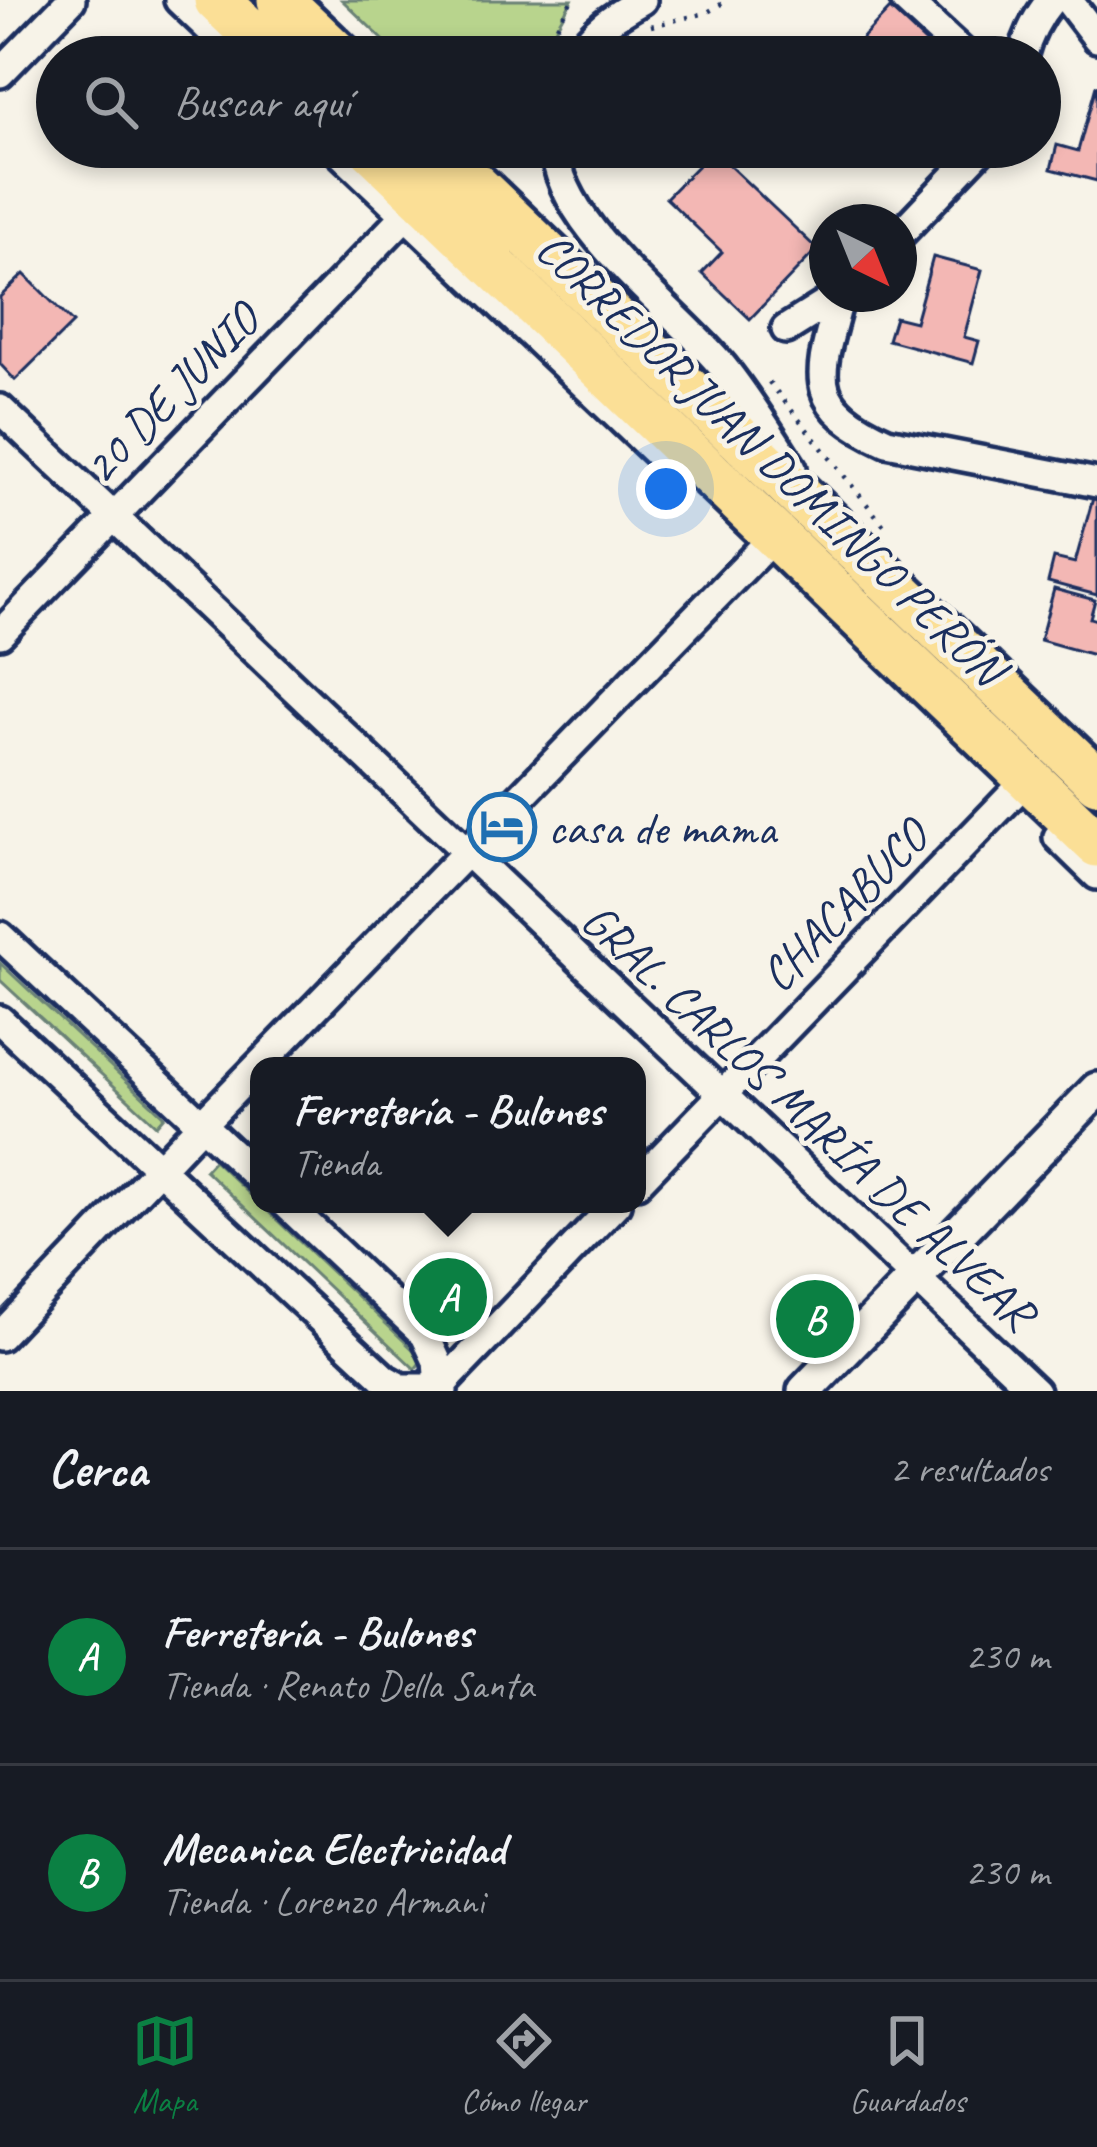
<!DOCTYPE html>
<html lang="es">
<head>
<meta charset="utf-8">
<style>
	:root { --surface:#171b24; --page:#242831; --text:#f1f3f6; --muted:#9ea1a6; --line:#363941; --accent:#0b8043 }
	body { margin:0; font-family:Caveat,sans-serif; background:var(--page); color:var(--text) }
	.compass { position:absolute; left:809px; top:204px; width:108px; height:108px; border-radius:50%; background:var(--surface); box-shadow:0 6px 18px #0003; rotate:137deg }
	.you { position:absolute; left:666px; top:489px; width:42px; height:42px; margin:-30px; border:9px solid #fff; border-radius:50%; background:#1a73e8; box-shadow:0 0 0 18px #1a73e833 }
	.badge { display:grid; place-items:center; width:78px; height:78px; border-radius:50%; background:var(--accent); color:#fff; font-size:39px; font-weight:700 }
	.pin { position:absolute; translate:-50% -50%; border:6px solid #fff; box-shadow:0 3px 12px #0006 }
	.popup { position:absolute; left:250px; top:1057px; width:396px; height:156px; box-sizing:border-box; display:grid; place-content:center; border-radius:24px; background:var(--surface); filter:drop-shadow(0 3px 9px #0005); font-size:39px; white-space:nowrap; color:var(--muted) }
	.popup b { font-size:45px; color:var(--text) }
	.popup::after { content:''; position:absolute; left:50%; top:100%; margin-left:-24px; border:24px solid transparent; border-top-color:var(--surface) }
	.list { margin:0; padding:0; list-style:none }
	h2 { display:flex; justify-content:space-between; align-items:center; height:156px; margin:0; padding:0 48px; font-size:51px }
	h2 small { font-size:39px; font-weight:400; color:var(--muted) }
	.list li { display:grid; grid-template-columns:78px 1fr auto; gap:36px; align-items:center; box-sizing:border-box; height:216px; padding:0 48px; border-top:3px solid var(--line) }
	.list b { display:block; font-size:45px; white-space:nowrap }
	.list p { margin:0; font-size:39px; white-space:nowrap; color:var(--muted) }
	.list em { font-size:39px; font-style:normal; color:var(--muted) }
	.icon { flex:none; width:66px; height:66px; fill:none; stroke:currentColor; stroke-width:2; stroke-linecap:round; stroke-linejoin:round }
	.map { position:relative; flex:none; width:1097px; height:1391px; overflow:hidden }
	.search { position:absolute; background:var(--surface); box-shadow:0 6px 18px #0003; left:36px; right:36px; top:36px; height:132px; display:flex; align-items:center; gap:30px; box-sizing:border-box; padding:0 42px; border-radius:66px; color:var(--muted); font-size:45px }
	.sheet { height:588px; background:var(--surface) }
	nav { display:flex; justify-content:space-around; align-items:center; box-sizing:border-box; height:168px; border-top:3px solid var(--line); background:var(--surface); font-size:33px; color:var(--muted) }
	nav a { display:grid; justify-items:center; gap:6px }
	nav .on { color:var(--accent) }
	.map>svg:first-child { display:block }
	.green { fill:#b8d48d; stroke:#6a8276; stroke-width:3 }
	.building { fill:#f3b7b4; stroke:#1b2f5e; stroke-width:3 }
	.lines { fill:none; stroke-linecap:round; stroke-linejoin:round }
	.minor-casing { stroke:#1b2f5e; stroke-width:36 }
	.tertiary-casing { stroke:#1b2f5e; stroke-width:42 }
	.trunk-casing { stroke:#1b2f5e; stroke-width:54 }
	.path { stroke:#1b2f5e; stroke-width:4.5; stroke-dasharray:3 9; stroke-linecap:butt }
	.minor { stroke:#f7f3e8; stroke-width:27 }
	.tertiary { stroke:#f7f3e8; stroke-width:33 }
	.trunk { stroke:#fbdf96; stroke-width:45 }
	.labels { text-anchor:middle; stroke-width:10; stroke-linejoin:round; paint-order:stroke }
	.street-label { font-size:48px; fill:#1b2f5e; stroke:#f7f3e8 }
	.poi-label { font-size:48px; fill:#1b2f5e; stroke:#f7f3e8; text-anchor:start }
</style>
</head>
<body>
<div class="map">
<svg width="1097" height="1391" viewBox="0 0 1097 1391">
	<rect width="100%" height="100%" fill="#f7f3e8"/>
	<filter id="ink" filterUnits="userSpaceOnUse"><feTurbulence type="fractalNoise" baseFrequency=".00833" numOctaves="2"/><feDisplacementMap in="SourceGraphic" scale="24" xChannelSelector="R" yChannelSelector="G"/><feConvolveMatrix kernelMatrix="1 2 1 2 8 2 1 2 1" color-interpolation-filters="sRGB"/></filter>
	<g filter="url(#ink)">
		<path class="green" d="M342,0h230l-33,57h-138z
			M0,963l164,153 -8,9 -156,-145z
			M214,1160l209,199 -8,10 -210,-199z"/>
		<path class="building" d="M890,9l51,48h-75l-11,-11z
			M1096,86h1v95l-46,-12 6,-24 21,6z
			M713,150l104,99 -67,70 -48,-46 20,-21 -56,-54z
			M933,257l49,13 -18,67 15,4 -6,22 -85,-23 7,-23 20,5z
			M24,274l49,49 -58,57 -15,-16v-67z
			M1093,498l4,1v96l-49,-13 6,-24 21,5z
			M1054,589l41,11 -5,18 7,2v36l-57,-16z"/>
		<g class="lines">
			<defs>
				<path id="minor" d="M179,0l60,57
					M905,0l62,57
					M1068,0l29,38
					M576,57c17,-28 38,-41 66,-57
					M1022,57c6,-22 14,-39 29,-57
					M0,73l71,-73
					M334,147l332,315
					M555,147c3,80 119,160 168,220 25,31 47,67 69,101
					M899,235l84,-88
					M840,296c-20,78 -39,107 47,146l210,41
					M786,329l56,-35
					M0,409l1035,982
					M0,634l406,-419
					M1058,837l39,38
					M0,936l259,242
					M0,1020l385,359 16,9h38
					M637,1183l377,-390
					M286,1204l139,131 12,26 2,27 4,3
					M0,1336l193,-203 567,-582
					M436,1391l180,-187"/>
				<path id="tertiary" d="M805,1391l292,-301"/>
				<path id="trunk" d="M217,0l60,57
					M280,0l60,57
					M370,147l727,697
					M435,147l662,634"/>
			</defs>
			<use href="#minor" class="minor-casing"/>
			<use href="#tertiary" class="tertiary-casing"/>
			<use href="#trunk" class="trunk-casing"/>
			<path class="path" d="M651,26l55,-13 22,-13
				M539,57l33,-57
				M526,147l5,23
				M769,382l117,146"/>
			<use href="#minor" class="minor"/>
			<use href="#tertiary" class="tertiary"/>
			<use href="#trunk" class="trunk"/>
		</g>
	</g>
	<defs>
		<symbol id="hotel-ring" viewBox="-11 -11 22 22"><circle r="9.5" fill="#f7f3e8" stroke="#1f6fb2" stroke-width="1.5"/><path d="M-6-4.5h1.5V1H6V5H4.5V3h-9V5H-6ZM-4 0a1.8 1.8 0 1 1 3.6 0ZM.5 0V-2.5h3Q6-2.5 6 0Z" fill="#1f6fb2"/></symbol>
	</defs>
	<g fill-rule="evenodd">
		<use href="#hotel-ring" x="464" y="789" width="76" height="76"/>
	</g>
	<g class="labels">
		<g class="street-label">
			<text transform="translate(170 393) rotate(-46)" y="17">20 DE JUNIO</text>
			<text transform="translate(771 457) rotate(44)" y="17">CORREDOR JUAN DOMINGO PERÓN</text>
			<text transform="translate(843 905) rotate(-46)" y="17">CHACABUCO</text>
			<text transform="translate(809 1115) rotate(43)" y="17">GRAL. CARLOS MARÍA DE ALVEAR</text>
		</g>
		<g class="poi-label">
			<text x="548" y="844">casa de mama</text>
		</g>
	</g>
</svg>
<svg class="compass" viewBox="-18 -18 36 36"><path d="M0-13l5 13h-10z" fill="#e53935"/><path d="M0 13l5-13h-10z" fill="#9ea1a6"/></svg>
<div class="you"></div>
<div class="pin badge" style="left:448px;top:1297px">A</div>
<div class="popup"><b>Ferretería - Bulones</b>Tienda</div>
<div class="pin badge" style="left:815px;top:1319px">B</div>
<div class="search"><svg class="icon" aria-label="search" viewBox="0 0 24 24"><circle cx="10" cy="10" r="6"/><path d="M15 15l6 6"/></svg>Buscar aquí</div>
</div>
<section class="sheet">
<h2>Cerca<small>2 resultados</small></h2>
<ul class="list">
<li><span class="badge">A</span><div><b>Ferretería - Bulones</b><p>Tienda · Renato Della Santa</p></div><em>230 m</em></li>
<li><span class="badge">B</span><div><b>Mecanica Electricidad</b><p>Tienda · Lorenzo Armani</p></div><em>230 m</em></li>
</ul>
</section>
<nav>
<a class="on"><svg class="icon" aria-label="map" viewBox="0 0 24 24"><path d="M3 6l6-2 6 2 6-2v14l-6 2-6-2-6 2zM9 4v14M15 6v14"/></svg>Mapa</a>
<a><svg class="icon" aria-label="directions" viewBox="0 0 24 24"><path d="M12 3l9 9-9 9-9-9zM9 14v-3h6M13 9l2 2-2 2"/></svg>Cómo llegar</a>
<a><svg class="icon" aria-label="saved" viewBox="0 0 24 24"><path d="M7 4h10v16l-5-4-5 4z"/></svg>Guardados</a>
</nav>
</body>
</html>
